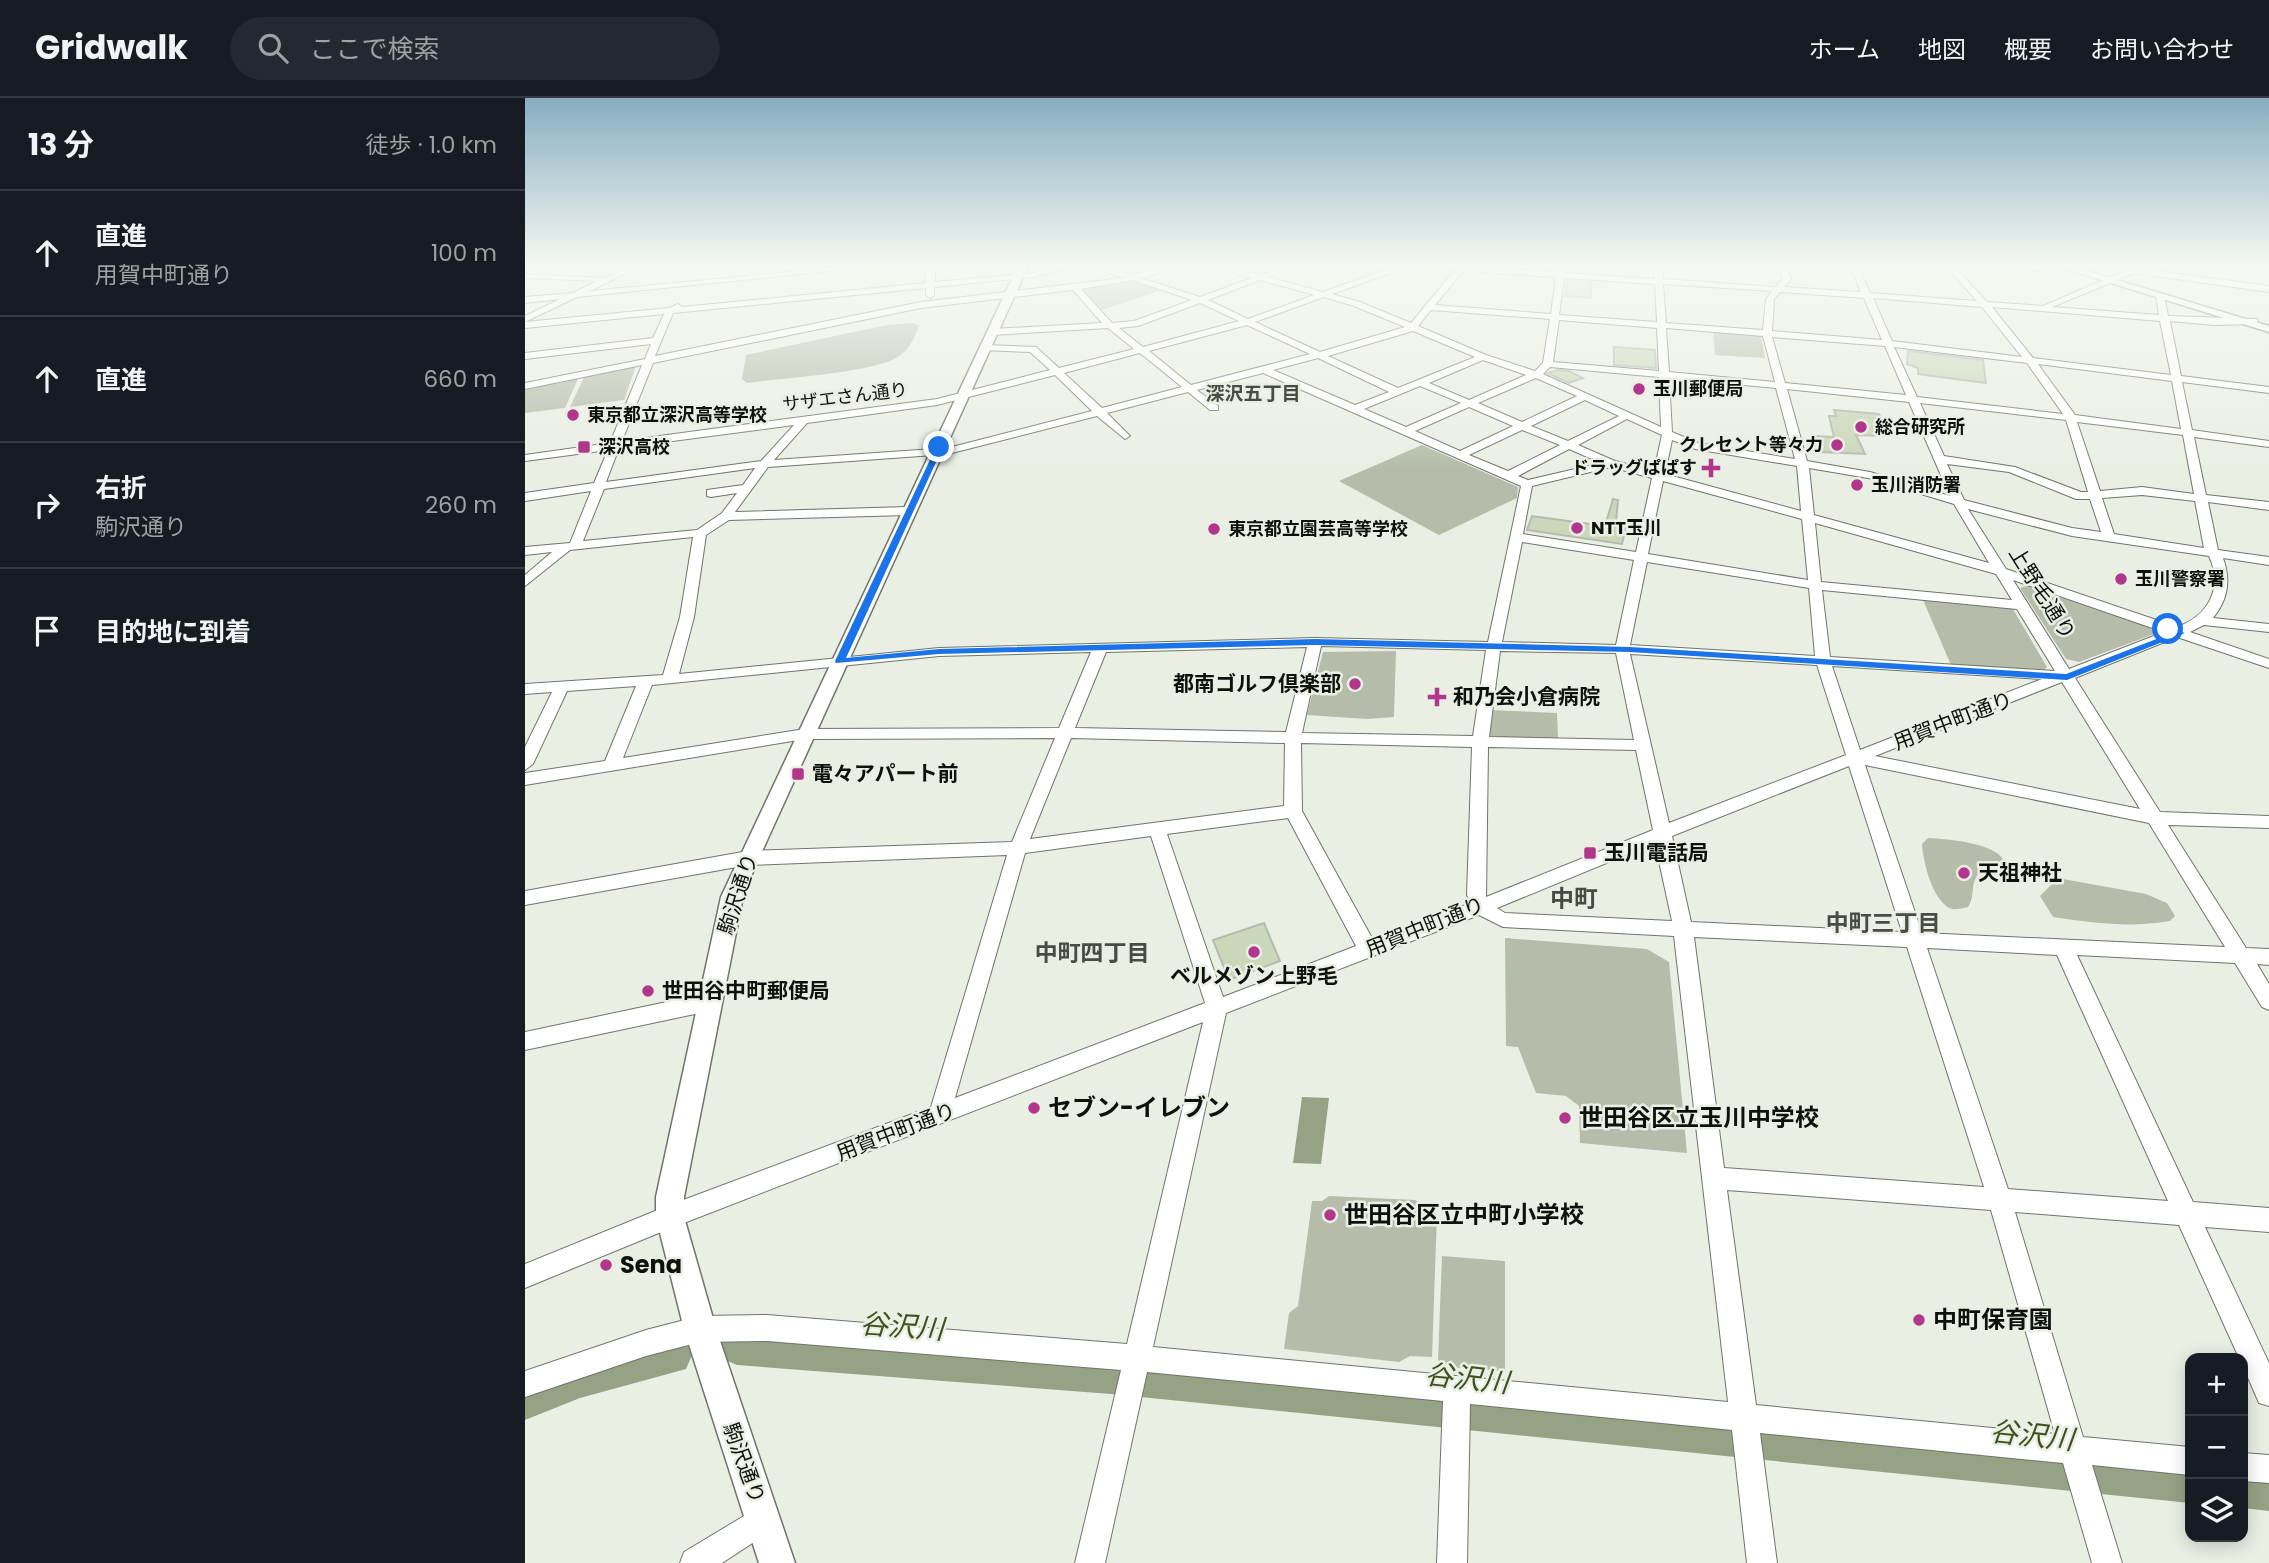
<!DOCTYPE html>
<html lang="ja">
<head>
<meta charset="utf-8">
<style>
	:root { --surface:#171b24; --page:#242831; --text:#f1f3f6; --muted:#9ea1a6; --line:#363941 }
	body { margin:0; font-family:Poppins,"Noto Sans JP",sans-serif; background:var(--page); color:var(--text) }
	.controls { position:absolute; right:21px; bottom:21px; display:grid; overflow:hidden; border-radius:14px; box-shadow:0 4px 18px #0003 }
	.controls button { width:63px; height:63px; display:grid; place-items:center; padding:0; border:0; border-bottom:2px solid var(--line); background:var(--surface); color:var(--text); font:35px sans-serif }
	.stop { position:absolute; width:21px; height:21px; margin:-16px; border:5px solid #1a73e8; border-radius:50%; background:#fff }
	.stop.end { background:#1a73e8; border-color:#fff; box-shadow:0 2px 7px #0008 }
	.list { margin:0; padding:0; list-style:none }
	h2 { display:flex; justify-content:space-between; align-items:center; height:91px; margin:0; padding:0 28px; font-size:30px }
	h2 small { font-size:23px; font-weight:400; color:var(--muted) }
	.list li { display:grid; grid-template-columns:46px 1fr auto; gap:21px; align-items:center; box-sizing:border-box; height:126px; padding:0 28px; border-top:2px solid var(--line) }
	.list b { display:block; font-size:26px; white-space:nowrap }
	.list p { margin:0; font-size:23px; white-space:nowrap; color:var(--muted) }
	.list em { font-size:23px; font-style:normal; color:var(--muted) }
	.icon { flex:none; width:38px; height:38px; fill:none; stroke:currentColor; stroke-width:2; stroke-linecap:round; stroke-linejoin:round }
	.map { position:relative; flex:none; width:1744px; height:1465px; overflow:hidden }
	header { display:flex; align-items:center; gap:42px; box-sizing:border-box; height:98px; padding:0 35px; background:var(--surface); border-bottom:2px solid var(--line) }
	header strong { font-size:33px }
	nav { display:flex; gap:38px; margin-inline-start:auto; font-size:24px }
	.search { width:490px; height:63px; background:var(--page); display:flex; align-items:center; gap:18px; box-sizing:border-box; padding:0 24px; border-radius:38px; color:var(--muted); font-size:26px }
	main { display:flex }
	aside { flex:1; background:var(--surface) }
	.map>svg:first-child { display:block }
	.green { fill:#b5bdaa }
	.water { fill:#96a284 }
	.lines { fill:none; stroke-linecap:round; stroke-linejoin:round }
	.river { fill:#96a284; fill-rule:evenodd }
	.building { fill:#cad7b8; stroke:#b5b9af; stroke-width:2 }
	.minor-casing { stroke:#70746a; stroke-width:2 }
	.major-casing { stroke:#70746a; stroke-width:3 }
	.minor { fill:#fff; fill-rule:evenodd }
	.major { fill:#fff; fill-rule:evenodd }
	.route { fill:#1a73e8 }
	.poi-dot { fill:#b0378b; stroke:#eaefe4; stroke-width:2.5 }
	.labels { text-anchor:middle; stroke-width:5; stroke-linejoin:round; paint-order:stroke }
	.far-poi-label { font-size:18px; font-weight:bold; fill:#0f110d; stroke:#eaefe4; text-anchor:start }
	.far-street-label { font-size:18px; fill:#0f110d; stroke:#eaefe4 }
	.far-neighbourhood-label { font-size:19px; font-weight:bold; fill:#494c43; stroke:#eaefe4 }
	.street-label { font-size:21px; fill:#0f110d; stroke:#eaefe4 }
	.poi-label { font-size:21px; font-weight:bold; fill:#0f110d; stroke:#eaefe4; text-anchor:start }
	.neighbourhood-label { font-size:23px; font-weight:bold; fill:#494c43; stroke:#eaefe4 }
	.quarter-label { font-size:24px; font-weight:bold; fill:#494c43; stroke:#eaefe4 }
	.near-poi-label { font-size:24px; font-weight:bold; fill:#0f110d; stroke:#eaefe4; text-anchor:start }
	.near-water-label { font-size:28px; font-style:italic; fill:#405021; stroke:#eaefe4 }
</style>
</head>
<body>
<header>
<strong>Gridwalk</strong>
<div class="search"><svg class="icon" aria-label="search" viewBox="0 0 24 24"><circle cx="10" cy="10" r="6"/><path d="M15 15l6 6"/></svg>ここで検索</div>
<nav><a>ホーム</a><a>地図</a><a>概要</a><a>お問い合わせ</a></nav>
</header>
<main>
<aside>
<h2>13 分<small>徒歩 · 1.0 km</small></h2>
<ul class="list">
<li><svg class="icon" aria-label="ahead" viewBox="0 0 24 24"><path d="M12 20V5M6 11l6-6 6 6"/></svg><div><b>直進</b><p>用賀中町通り</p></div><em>100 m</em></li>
<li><svg class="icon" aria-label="ahead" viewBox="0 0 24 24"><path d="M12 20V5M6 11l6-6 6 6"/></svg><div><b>直進</b></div><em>660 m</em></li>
<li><svg class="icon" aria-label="right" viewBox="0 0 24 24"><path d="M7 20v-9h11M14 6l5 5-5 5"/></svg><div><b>右折</b><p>駒沢通り</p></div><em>260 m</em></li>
<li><svg class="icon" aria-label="arrive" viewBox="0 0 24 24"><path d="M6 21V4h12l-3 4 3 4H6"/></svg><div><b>目的地に到着</b></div></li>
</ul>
</aside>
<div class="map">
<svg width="1744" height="1465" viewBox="0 0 1744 1465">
	<rect width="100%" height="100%" fill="#eaefe4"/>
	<path class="green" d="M611,183l29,8 -66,22 -19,-22z
		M388,225l6,3c-4,11 -10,24 -21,31 -26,16 -117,21 -151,26l-5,-4 4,-24 141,-30z
		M1188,234l48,4 4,22 -50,-3z
		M111,268l-12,34 -54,7 14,-30z
		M53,281l-13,29 -40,5v-23z
		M897,347l96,42 -1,11 -78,37 -100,-54z
		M1504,487l121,42 4,7 -75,28 -13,-3 -46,-71z
		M1398,502l90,9 34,58 -4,4 -92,-6z
		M871,553l-2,66 -27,2 -60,-4 16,-63z
		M965,612l67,3 1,26 -69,-2z
		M1403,740c19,1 71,5 77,25l-4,8 -22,1c-10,16 -3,22 -11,35 -5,1 -12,3 -16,2 -19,-6 -29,-47 -30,-65z
		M1538,781l83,15 21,9 8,13 -5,5c-39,7 -78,2 -117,-4l-13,-21 14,-14z
		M980,840l142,11 22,13 18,191 -107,-10 -1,-37 -13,-10 -30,-3 -18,-46 -12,-1z
		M804,1098l86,4 22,14 -5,143 -22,-1 -11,6 -115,-13 5,-36 9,-7 14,-105h10z
		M917,1158l63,5v110l-57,-4 -10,-7z"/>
	<path class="water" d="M777,999l27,1 -8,66 -28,-1z"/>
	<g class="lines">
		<path class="river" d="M212,1227l374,29 1079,107v42l-1079,-109 -374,-29 -14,-6 -6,-14 6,-14z
			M147,1237l14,6 6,14 -6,14 -106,29 -55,22v-40l55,-22z
			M1718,1368l26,3v42l-26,-3z"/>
	</g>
	<path class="building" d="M1042,183l24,1v16l-26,-2z
		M1089,249l41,3 1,18 -42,-3z
		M1383,253l75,9 3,23 -68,-9v-6l-11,-4z
		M1033,272l11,1 14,7 -14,5 -21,-10z
		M1309,312l45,4 8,22 -31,-1 9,19 -44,-2 -7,-16 20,1 -5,-21h7z
		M1088,401l5,1 -2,22 11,2 -5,20 -95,-14 5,-14 73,10z
		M739,825l16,38 -51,19 -16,-40z"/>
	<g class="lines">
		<defs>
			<path id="minor" d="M110,166h9l-54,27 283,-27h24l-320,33 -52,25v-6l35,-17 -35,4v-6l48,-4 24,-12 -72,-3v-4l80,4z
				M402,166h8v18l98,-9 39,-9h24l36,11 44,-11h12l-47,14 59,19 51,-19 -44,-14c18,0 32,8 49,10 14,2 28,-10 43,-10l-31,13 55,15 73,-26 -1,-2h73l-1,2 90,6 1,-8h8l-1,9 90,6 -1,-15h8l1,15 113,8 7,-8 -6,-15h8l6,15 -7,8 77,5 -12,-28h8l13,29 107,8 -33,-37h8l35,38 56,4 86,-37 -2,-5h8l1,4 133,18v6l-135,-19 -82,34 107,8 -3,-19 4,-3 4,3 4,20 89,3 1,2 -4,3 -40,1 -44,-4 11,55 88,11v6l-87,-11 10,48 77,11v6l-75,-10 12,58 63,7v8l-61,-8 10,48 51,7v8l-46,-7c8,22 5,42 -10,60l56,6v8l-65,-7 -14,7 79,27v9l-92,-31 -102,41 85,134 109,4v12l-101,-3 78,123 23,1v16l-12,-1 12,20v26l-7,-3 -27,-44 -158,-8 116,247 76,6v24l-64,-5 64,136v43l-10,-3 -16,-37v-8h-4l-60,-133 -164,-13 68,225 107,10v28l-98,-10 30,98h-30l-29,-100 -303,-30 17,130h-30l-15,-133 -262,-26 -3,159h-30l6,-162 -296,-29 -42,191h-30l46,-193 -354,-29 -67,1 -54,14 -121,41v-26l121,-41 54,-14 67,-1 360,29 76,-322 -532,206 -146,60v-24l145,-59 261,-98 76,-252 -259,10 -223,40v-14l223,-40 264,-9 43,-104 -250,1 -280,46v-12l80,-12 31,-75 -69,5 -34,73 -8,6v-23l27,-55 -27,2v-10l138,-9 17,-58 13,-80 -123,13 -45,36v-11l27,-23 -27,3v-8l45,-4 21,-52 -66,10v-8l69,-10 14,-33 -83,11v-6l85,-12 32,-78 -117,24v-6l120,-24 6,-15 -126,15v-6l128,-15 11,-24 -139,14v-6l144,-14 9,-4 4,3 244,-24zM560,166l38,14 -202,24 -266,54 18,-43 253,-25v7l4,3 4,-3v-8l99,-10zM883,169l47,3 -44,53 -51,-21 -28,-8zM938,173l93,6 -5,37 -116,-9zM1039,180l91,6 2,38 -98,-7zM607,182l60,20 -58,21 -22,2 -31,-34zM735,182l54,15 -66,24 -40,-19zM1138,186l109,7 -6,8 -3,31 -97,-7zM548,192l29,33 -109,6 -5,3 5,3 115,-7 26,21 -75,19 -23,-21 -50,-2 -5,3 2,2 47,2 20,18 -113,29 -315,42 31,-78 268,-55zM1255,194l84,6 18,42 -110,-9 2,-32zM799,199l30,9 51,21 -85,25 -65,-30zM1348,200l109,9 40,50 -130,-16zM675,205l39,18 -96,26 -24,-19 19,-2zM1467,209l168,14 11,54 -138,-17zM906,212l119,9 -7,44 -8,8 -49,-16 -68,-29zM1034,222l98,8 2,43 -106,-9zM722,227l63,29 -119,31 -42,-34zM1141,230l97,8 12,46 -106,-10zM888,233l62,26 -77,31 -70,-32zM1247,239l113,9 21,49 -121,-12zM1369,249l133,16 36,51 -146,-17zM615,255l42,34 -80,21 -38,-35zM793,260l71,34 -34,13 -82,-35zM958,262l43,15 -57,25 -40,-17zM1513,266l134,17 9,48 -106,-14zM1025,269l109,10 2,50 -118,-53zM738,275l258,113 -33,156 -173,-4 -376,10 -260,26 15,-57 12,-82 23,-15 179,-5 6,-4 -6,-4 -173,5 33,-45 180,-13 149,-38 28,23 5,-3 -23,-23 81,-21 22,18h8v-4l-21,-16zM530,277l37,36 -144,37 -174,12 33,-37 130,-18zM1011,280l41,18 -55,26 -44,-19zM1144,280l107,10 19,71 -97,-16 -26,-11zM895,288l41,17 -55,24 -42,-18zM1262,291l122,13 41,94 -80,-24 -63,-11zM1060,302l34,16 -51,25 -37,-15zM1395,305l146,17 22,72h-7l-66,-25 -71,-11zM944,309l44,19 -53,25 -45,-20zM1102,321l35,16 -8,36 -39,-10 -37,-16zM1552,324l106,13 11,59 -52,-7 -42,4zM269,327l-33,36 -155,21 13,-34zM997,332l38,15 -52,26 -39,-16zM1147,342l23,9 102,17 4,45 -136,-37zM1044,351l32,14 -73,17 -10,-4zM1422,366l62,8 67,27h14l11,33 -29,-4 -108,-28zM1086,369l41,11 -16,74 -113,-18 9,-48zM230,370l-12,17 -36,5v6l4,1 26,-4 -15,20 -25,17 -114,11 21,-52zM1284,370l59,10 86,26 35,59 -175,-48zM1138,383l139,38 6,61 -160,-26zM1617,397l53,6 9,47 -90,-14 -12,-36zM1443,411l104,27 137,20c15,32 -1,60 -32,71l-171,-58zM1290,425l181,51 16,26 -191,-18zM997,444l112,18 -18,85 -114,-3zM1122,464l162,26 6,68 -185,-11zM1488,482l151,52 -95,37zM1297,492l195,19 38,62 -225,-14zM796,548l165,4 -13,86 -171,-3zM782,549l-21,85 -211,-4 31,-76zM975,553l116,2 18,87 -145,-3zM566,554l-32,76 -254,1 -182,29 29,-73 287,-29zM1105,556l187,11 29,90 -177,68zM1307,568l210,13 -182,71zM1537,584l78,127 -265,-53zM546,640l214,5 -1,63 -254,33zM776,645l171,4 -5,148 4,8 -98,37 -71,-129zM963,649l148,3 17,80 -167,67zM1340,667l284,58 76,124 -303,-14zM1324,668l53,166 -211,-10 -19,-86zM763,720l68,128 -133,51 -56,-163zM626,738l54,167 -250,95 70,-245zM1130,745l17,78 -167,-8 -8,-5zM954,817l24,12 171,9 54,466 -575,-55 73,-334zM1169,839l213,10 77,240 -260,-19zM1402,850l130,7 111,246 -160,-12zM1202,1092l264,20 64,224 -299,-29z
				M1430,166l82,3 24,-3 -24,7z
				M184,895l7,3 3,6 -3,6 -7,3 -184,39v-18z
				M1718,1355l26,2v28l-26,-2z
				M239,1406l10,5 5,10 -5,10 -52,34h-42l4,-11z"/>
			<path id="major" d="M494,166h10l-275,605 -11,28 -59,300v20l32,112 79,234h-36l-75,-234 -28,-112v-20l65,-300z
				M1525,166h14l205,62v6z"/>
		</defs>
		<use href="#minor" class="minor-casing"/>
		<use href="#major" class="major-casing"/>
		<use href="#minor" class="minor"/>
		<use href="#major" class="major"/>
	</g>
	<linearGradient id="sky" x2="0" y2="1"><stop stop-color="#87adc0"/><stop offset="0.45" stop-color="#f6f8f3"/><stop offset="1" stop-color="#f6f8f3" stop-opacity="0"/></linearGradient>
	<rect width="1744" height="371" fill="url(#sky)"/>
	<path class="route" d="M414,347l4,2 -97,211 93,-9 376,-10 315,8 436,27 106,-41 -8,-2v-4l21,6 -118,47 -437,-28 -315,-7 -376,9 -103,9 -1,-2 101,-214z"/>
	<g class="poi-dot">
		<circle cx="1114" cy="291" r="7"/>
		<circle cx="48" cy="317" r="7"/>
		<circle cx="1336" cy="329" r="7"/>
		<circle cx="1312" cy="347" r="7"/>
		<rect x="52" y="342" width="14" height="14" rx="3.5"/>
		<path d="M1182.5 359.5h7v7h7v7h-7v7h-7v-7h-7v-7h7z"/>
		<circle cx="1332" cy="387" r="7"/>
		<circle cx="1052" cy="430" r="7"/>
		<circle cx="689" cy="431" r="7"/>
		<circle cx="1596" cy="481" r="7"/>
		<circle cx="830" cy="586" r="7"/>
		<path d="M908.5 588.5h7v7h7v7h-7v7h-7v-7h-7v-7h7z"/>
		<rect x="266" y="669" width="14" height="14" rx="3.5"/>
		<rect x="1058" y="748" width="14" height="14" rx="3.5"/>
		<circle cx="1439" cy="775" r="7"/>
		<circle cx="729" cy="854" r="7"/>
		<circle cx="123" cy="893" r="7"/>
		<circle cx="509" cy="1010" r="7"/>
		<circle cx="1040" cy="1020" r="7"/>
		<circle cx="805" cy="1117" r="7"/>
		<circle cx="81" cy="1167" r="7"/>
		<circle cx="1394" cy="1222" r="7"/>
	</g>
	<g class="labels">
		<g class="far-poi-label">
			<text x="1128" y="297">玉川郵便局</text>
			<text x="62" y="323">東京都立深沢高等学校</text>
			<text x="1350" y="335">総合研究所</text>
			<text x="1298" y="353" text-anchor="end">クレセント等々力</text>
			<text x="73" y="355">深沢高校</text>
			<text x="1172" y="376" text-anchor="end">ドラッグぱぱす</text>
			<text x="1346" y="393">玉川消防署</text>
			<text x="1066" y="436">NTT玉川</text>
			<text x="703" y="437">東京都立園芸高等学校</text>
			<text x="1610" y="487">玉川警察署</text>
		</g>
		<g class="far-street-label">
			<text transform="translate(320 299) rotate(-7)" y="6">サザエさん通り</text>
		</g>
		<g class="far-neighbourhood-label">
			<text x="728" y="302">深沢五丁目</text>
		</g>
		<g class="street-label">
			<text transform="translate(1517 495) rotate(58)" y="7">上野毛通り</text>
			<text transform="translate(1428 623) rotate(-21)" y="7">用賀中町通り</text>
			<text transform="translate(213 796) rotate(-72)" y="7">駒沢通り</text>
			<text transform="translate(900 829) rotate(-22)" y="7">用賀中町通り</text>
			<text transform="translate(371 1034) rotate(-21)" y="7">用賀中町通り</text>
			<text transform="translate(219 1365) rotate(70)" y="7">駒沢通り</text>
		</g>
		<g class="poi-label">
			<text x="816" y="593" text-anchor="end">都南ゴルフ倶楽部</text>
			<text x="928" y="606">和乃会小倉病院</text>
			<text x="287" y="683">電々アパート前</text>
			<text x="1079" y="762">玉川電話局</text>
			<text x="1453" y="782">天祖神社</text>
			<text x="729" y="885" text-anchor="middle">ベルメゾン上野毛</text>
			<text x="137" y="900">世田谷中町郵便局</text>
		</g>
		<g class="neighbourhood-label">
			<text x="1358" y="833">中町三丁目</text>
			<text x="567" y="863">中町四丁目</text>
		</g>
		<g class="quarter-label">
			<text x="1049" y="809">中町</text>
		</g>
		<g class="near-poi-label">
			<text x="523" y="1018">セブン-イレブン</text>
			<text x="1054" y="1028">世田谷区立玉川中学校</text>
			<text x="819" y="1125">世田谷区立中町小学校</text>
			<text x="95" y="1175">Sena</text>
			<text x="1408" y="1230">中町保育園</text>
		</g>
		<g class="near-water-label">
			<text transform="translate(377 1228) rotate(4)" y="10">谷沢川</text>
			<text transform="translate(942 1280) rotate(6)" y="10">谷沢川</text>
			<text transform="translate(1507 1337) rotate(6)" y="10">谷沢川</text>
		</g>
	</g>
</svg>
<div class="controls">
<button>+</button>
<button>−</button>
<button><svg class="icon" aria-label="layers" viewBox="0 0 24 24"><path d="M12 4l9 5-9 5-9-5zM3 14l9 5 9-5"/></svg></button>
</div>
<div class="stop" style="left:1643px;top:531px"></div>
<div class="stop end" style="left:414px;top:349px"></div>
</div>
</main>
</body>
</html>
